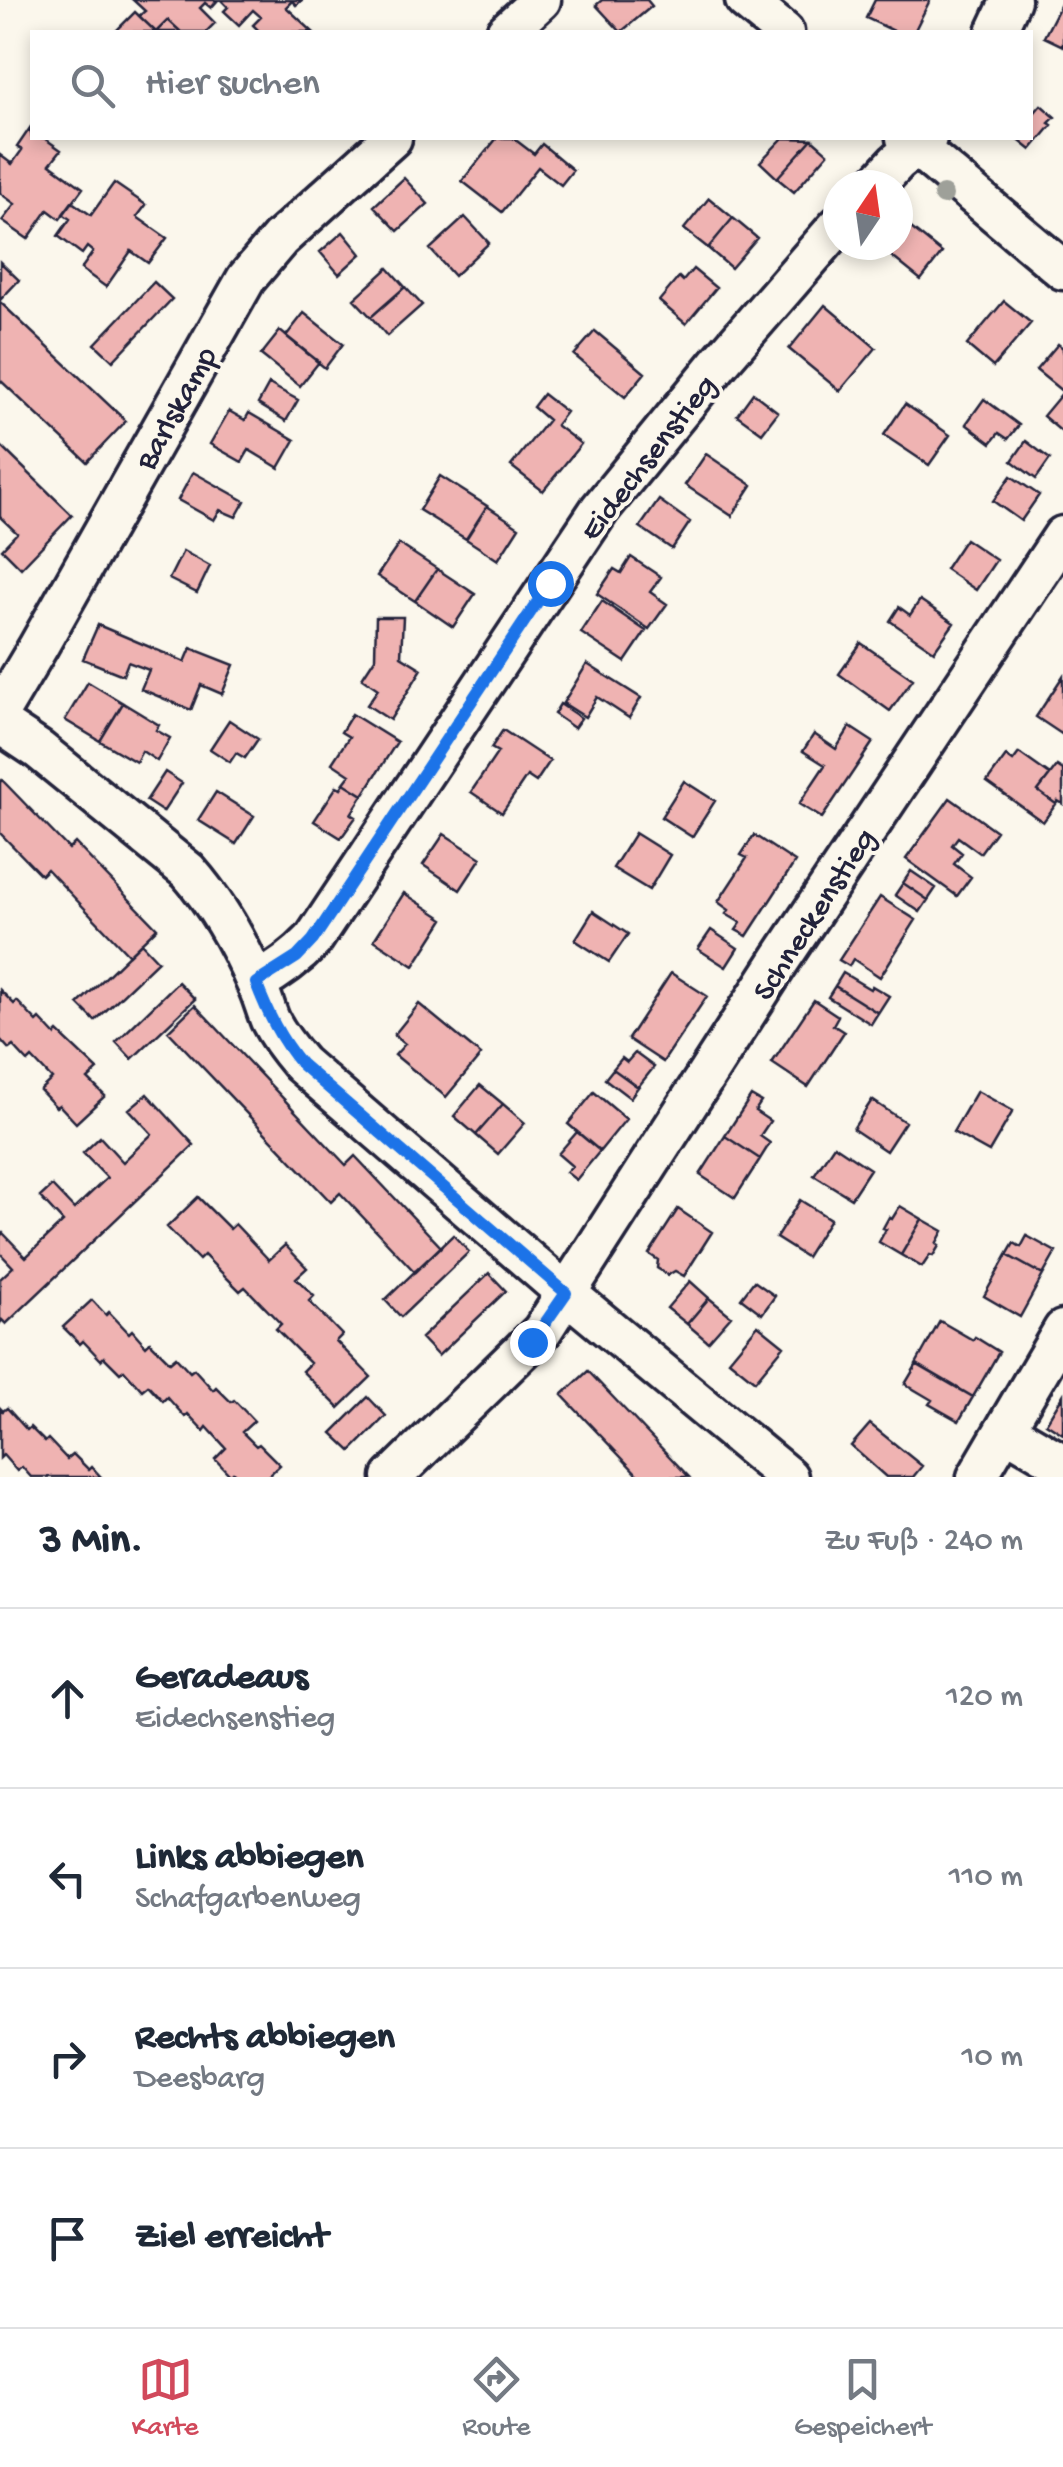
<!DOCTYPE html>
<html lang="de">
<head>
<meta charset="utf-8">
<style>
	:root { --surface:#fff; --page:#f2f2f3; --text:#1f2937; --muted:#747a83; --line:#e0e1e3; --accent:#d1495b }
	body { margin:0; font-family:"Gochi Hand",sans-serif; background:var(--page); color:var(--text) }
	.compass { position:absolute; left:823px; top:170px; width:90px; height:90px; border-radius:50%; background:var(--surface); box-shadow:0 5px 15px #0003; rotate:13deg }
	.stop { position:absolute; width:30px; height:30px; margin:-22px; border:8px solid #1a73e8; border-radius:50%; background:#fff }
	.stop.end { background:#1a73e8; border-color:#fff; box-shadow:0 2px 10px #0008 }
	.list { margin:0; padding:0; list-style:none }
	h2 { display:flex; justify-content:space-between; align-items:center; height:130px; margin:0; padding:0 40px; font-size:42px }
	h2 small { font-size:32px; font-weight:400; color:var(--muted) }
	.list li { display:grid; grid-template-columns:65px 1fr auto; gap:30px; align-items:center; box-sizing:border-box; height:180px; padding:0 40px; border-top:2px solid var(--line) }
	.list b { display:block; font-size:38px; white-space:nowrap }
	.list p { margin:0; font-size:32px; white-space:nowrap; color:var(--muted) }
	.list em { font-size:32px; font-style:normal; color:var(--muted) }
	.icon { flex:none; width:55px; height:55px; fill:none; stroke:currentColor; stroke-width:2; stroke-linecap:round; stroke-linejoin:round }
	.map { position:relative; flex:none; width:1063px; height:1477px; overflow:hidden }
	.search { position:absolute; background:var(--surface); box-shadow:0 5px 15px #0003; left:30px; right:30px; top:30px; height:110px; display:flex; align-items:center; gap:25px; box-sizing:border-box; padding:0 35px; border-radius:0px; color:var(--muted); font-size:38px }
	.sheet { height:850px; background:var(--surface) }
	nav { display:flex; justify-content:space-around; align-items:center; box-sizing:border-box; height:140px; border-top:2px solid var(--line); background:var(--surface); font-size:28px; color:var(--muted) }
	nav a { display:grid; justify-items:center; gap:5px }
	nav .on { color:var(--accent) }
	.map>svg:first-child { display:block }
	.building { fill:#efb3b2; stroke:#22223b; stroke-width:2.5 }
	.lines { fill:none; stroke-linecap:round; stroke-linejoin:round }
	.minor-casing { stroke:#22223b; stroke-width:45 }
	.minor { stroke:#fbf7ec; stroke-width:38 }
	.tree { fill:#9ea099 }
	.route { stroke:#1a73e8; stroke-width:12 }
	.labels { text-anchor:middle; stroke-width:8; stroke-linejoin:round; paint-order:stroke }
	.street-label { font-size:32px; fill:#22223b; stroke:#fbf7ec }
</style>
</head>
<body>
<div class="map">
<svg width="1063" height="1477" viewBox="0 0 1063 1477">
	<rect width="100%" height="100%" fill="#fbf7ec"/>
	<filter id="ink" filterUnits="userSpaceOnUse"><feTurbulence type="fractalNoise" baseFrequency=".01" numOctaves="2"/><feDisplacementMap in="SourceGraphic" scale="20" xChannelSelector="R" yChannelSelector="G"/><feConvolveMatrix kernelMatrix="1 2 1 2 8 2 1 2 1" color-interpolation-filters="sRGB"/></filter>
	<g filter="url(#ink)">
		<path class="building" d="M133,0h85l-7,8 -6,-5 -5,5 15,15 -9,9h-25l-13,-12 -12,12 -17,-16 6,-5z
			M221,0h81l-6,5 -4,-4 -6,6 27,25h-53l-7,-7 8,-8 -8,-7 -14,15 -15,-14 4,-4z
			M602,0h45l5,6 -31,26 -25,-27z
			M875,0h55l-16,32h-18l-30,-14z
			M1061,4l2,1v41l-19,-9z
			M135,12l21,20 12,-12 13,12h-66z
			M1041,105l14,12 -6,6 3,2 -21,25 -15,-12h14v-30l5,4z
			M30,128l2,10h12l17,12 -11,14 33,24 -23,31 -12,-9 -20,29 -26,-18 13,-17 -15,-11v-38l12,9 10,-14 -5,-3z
			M497,138h16l21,16 8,-10 31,26 -12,15 -23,-18 -36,45 -40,-31z
			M783,138l29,1 -35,39 -17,-16z
			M812,139l16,14 -34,39 -17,-14z
			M404,178l24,26 -30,27 -24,-25z
			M114,183l32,22 -9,12 30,21 -19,25 -17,-12 -25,36 -25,-18 12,-17 -6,-5 -5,7 -24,-18 12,-17 -7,-5 9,-12 19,13z
			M709,198l24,20 -25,30 -24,-19z
			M465,217l24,26 -35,33 -24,-27z
			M733,218l24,20 -26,30 -23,-20z
			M906,224l36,29 -21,27 -36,-29 5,-6h8v-10z
			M343,232l18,22 -22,20 -19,-22z
			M0,262l19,18 -19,20z
			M388,268l17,19 -34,30 -17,-18z
			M693,269l23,19 -30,36 -27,-23 20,-24 4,4z
			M154,282l18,17 -59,62 -18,-17z
			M405,287l17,18 -35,31 -16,-19z
			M1004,301l27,22 -38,44 -26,-22z
			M0,302l126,119 -39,41 -87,-82z
			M825,305l51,43 -36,43 -51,-42z
			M304,313l39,31 -18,24 -39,-32z
			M280,331l39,31 -19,24 -39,-31z
			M595,331l50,42 -20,24 -51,-42z
			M1058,344l5,4v85l-20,-17 20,-24 -27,-22z
			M269,384l29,16 -12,21 -28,-17z
			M753,393l25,19 -16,21 -25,-18z
			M543,394l23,18 -10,13 25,19 -38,47 -32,-25 37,-46 -15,-13z
			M984,399l35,26 -11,14 -9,-6 -8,10 -25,-19z
			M905,404l45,31 -21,30 -45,-30z
			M229,411l16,9 4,-7 46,27 -16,28 -30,-18 -7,12 -32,-18z
			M1026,441l24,18 -14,20 -24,-18z
			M0,445l72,70 -51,53 -19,-19 15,-16 -17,-16z
			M706,454l46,31 -20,31 -47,-31z
			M193,472l52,29 -9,16 -16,-7 -6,10 -36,-20z
			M440,476l47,30 -21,33 -47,-29z
			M1011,476l28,19 -18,26 -28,-20z
			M659,500l31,22 -18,27 -32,-22z
			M487,506l32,21 -21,33 -32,-21z
			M965,539l31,21 -20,30 -31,-21z
			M399,544l38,25 -22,32 -38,-25z
			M183,551l27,15 -13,27 -28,-14z
			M631,557l30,20 -11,15 17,12 -18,25 -52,-35 17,-25 7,4z
			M437,569l38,25 -22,33 -38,-26z
			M920,600l34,23 -20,28 -44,-30 9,-14 11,8z
			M602,601l44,30 -21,31 -44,-29z
			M376,617h27l-2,39 21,13 -32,51 -23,-15 11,-16 -16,-11 13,-20z
			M98,625l87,37 6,-14 43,17 -12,29 -21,-9 -10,25 -50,-21 8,-19 -21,-8 -5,13 -40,-16z
			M861,643l52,36 -23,32 -51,-37z
			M587,664l54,34 -12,20 -32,-21 -12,20 -22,-14z
			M1063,676v59l-27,-18z
			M88,682l35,21 -23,38 -35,-21z
			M123,703l36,22 -3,5 14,8 -13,23 -15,-10 -6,11 -36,-21z
			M560,704l21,14 -7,10 -20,-14z
			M352,714l45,28 -34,53 -19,-12 6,-8 -18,-12 17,-26 -8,-5z
			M229,720l29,19 -13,19 -9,-5 -6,9 -20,-13z
			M850,727l23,15 -51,76 -23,-14 26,-39 -22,-14 11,-17 22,15z
			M503,730l47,31 -14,21 -9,-6 -25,37 -31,-21 27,-40 -7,-4z
			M1019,753l31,22 -12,16 18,13 -13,18 -56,-40 19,-26 7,5z
			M1057,766l6,4v34l-5,-3 -2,3 -18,-13z
			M165,772l17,11 -19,29 -17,-11z
			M2,780l67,69 6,-6 82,85 -28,27 -82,-86 -6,6 -41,-42v-51z
			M684,781l31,20 -23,36 -31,-20z
			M344,783l19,12 -12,19 5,3 -15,21 -27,-17 23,-35 4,2z
			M216,792l38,24 -18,28 -38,-24z
			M950,798l46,33 -16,22 -22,-16 -6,8 10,8 -8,11 17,13 -14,19 -51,-37z
			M635,833l35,22 -21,35 -36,-22z
			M444,834l37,24 -21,32 -37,-25z
			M754,835l41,27 -48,74 -11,-6 5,-7 -15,-9 3,-4 -11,-8 29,-44 -6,-3z
			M911,871l25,17 -8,12 -25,-17z
			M903,883l25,17 -8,12 -25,-17z
			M404,893l40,26 -30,47 -40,-26z
			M880,897l36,23 -36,57 -27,-18 -4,7 -10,-6z
			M593,911l35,23 -19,28 -34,-22z
			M711,930l27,18 -12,19 -28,-18z
			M141,943l17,18 -63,60 -17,-17z
			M671,973l36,23 -44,66 -35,-23z
			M843,973l27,16 2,-3 17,10 -11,17 -43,-27z
			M178,982l17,17 -63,60 -16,-17z
			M835,986l43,27 -7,11 -43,-27z
			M0,990l14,14 3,-3 20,21 3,-3 15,16 3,-3 40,38 -10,9 17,17 -29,27 -17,-18 -3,2 -16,-17 12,-11 -20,-21 -4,4 -15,-16 -4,3 -9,-10z
			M814,1000l24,16 -5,9 11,7 -36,55 -36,-24z
			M419,1004l62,51 -35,42 -51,-42 10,-11 -11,-9z
			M195,1005l151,160 9,-9 86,91 -26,25 -75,-79 -9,9 -163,-171z
			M635,1053l19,14 -16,20 -25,-18 9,-11 5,4z
			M613,1069l25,18 -8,11 -25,-19z
			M480,1085l23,19 -27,31 -22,-19z
			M977,1091l36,20 -24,41 -36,-20z
			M594,1092l32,27 -26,32 -32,-27z
			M147,1094l47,51 -188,179 -4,-4 -2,3v-44l13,-12 -13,-14v-17l3,-3 23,24 37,-35 -23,-25 12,-11 22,23 33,-31 -24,-25 17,-16 23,25 29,-28 -23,-25z
			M751,1096l10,6 -6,9 15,10 -10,15 10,7 -10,16 -35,-23z
			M872,1100l33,22 -19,29 -33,-22z
			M503,1104l22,19 -27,31 -22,-19z
			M577,1132l23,19 -24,29 -10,-8 6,-6 -14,-12z
			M725,1136l35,23 -25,39 -35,-23z
			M834,1145l36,24 -19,29 -37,-23z
			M198,1197l32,32 5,-5 34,36 16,-15 22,23 -11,10 18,18 -5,5 33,34 -6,6 35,36 -32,31 -37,-37 8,-8 -34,-34 5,-5 -36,-37 -5,4 -36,-36 -5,5 -32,-33z
			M800,1200l30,19 -24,38 -30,-19z
			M900,1206l22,13 -21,36 -22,-13 7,-13 -3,-1 6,-11 3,2z
			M678,1209l34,23 -28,44 -9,-5 -7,4 -11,-7 1,-8 -9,-6z
			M922,1219l21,12 -7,13 3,2 -6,10 -3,-1 -8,12 -21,-12z
			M453,1235l16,17 -68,65 -16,-17z
			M1027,1236l29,16 -13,23 -36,-20 7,-12 7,4z
			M1007,1255l36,20 -23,42 -36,-21z
			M489,1273l17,18 -68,65 -17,-18z
			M690,1281l19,17 -22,26 -20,-16z
			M754,1281l21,15 -13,18 -21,-16z
			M709,1298l22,18 -23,26 -21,-18z
			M92,1300l14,15 3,-3 20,21 3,-3 14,16 4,-4 20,20 6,-5 14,15 4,-3 19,21 3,-3 15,15 3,-2 20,21 -12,11 14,14 3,-2 21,21 -13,12h-29l-5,-5 -3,3 -15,-16 11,-11 -19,-21 -3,4 -16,-17 -3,3 -18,-20 -4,4 -15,-16 -6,5 -18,-20 -4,3 -16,-16 -3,3 -18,-19 -3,3 -17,-17z
			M940,1321l33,19 2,-3 24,15 -26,45 -57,-33z
			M758,1325l26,21 -29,35 -26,-21z
			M917,1364l56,33 -14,24 -30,-17 3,-4 -27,-16z
			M588,1371l101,106h-49l-78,-82z
			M1063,1395v39l-17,-11z
			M368,1397l18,19 -35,35 -19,-18z
			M0,1408l3,3 4,-3 20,22 3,-3 15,15 3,-3 19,20 6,-5 16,16 3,-3 9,10h-70l-9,-10 -5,4 -14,-16 -3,3z
			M870,1424l52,42 -9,11h-27l-35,-31z"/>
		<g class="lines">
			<defs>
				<path id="minor" d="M745,0l39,32
					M506,32l35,-32
					M996,32l15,-32
					M906,138l157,132
					M876,185l21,-23 30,-24
					M0,711l38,-64 208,-368 34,-40 112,-101
					M0,724l39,26 149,121c29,33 51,72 68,112 6,12 9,25 14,37 8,16 19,30 31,44l265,229 222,184
					M256,983c22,-12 40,-25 57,-43l287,-431 120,-147 118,-136
					M1005,1430l58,34
					M392,1477l150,-146 239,-372 282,-423
					M977,1477l86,-147"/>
			</defs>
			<use href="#minor" class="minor-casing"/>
			<use href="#minor" class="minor"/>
		</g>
		<circle class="tree" cx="943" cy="195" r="10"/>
	</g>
	<g class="lines" filter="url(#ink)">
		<path class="route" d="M532,1342l34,-49 -265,-229c-21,-25 -33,-50 -45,-81l41,-26 16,-17 237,-357"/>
	</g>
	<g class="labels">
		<g class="street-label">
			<text transform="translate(174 407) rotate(-61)" y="11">Barlskamp</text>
			<text transform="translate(646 456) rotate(-52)" y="11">Eidechsenstieg</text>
			<text transform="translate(812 913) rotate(-57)" y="11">Schneckenstieg</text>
		</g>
	</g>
</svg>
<svg class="compass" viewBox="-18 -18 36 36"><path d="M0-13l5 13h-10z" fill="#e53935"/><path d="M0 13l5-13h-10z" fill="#747a83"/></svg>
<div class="stop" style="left:550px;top:583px"></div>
<div class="stop end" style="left:532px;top:1342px"></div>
<div class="search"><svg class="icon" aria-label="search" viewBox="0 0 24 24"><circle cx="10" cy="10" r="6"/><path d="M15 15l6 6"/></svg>Hier suchen</div>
</div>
<section class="sheet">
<h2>3 Min.<small>Zu Fuß · 240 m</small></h2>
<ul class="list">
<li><svg class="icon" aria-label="ahead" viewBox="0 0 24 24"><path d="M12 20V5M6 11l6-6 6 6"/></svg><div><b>Geradeaus</b><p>Eidechsenstieg</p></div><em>120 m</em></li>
<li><svg class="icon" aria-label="left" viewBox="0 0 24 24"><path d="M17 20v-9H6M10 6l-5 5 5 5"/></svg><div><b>Links abbiegen</b><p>Schafgarbenweg</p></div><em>110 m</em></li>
<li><svg class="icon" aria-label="right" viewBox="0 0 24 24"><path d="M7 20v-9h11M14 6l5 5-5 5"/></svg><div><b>Rechts abbiegen</b><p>Deesbarg</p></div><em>10 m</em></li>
<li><svg class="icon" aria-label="arrive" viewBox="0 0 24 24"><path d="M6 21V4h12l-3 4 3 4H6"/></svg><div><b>Ziel erreicht</b></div></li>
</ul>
</section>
<nav>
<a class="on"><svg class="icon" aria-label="map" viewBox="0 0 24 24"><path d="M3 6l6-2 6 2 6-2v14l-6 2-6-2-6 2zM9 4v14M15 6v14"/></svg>Karte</a>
<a><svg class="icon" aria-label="directions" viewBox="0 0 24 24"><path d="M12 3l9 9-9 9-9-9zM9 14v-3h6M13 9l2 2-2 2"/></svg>Route</a>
<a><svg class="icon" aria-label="saved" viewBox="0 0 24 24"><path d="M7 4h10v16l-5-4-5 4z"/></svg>Gespeichert</a>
</nav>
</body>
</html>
